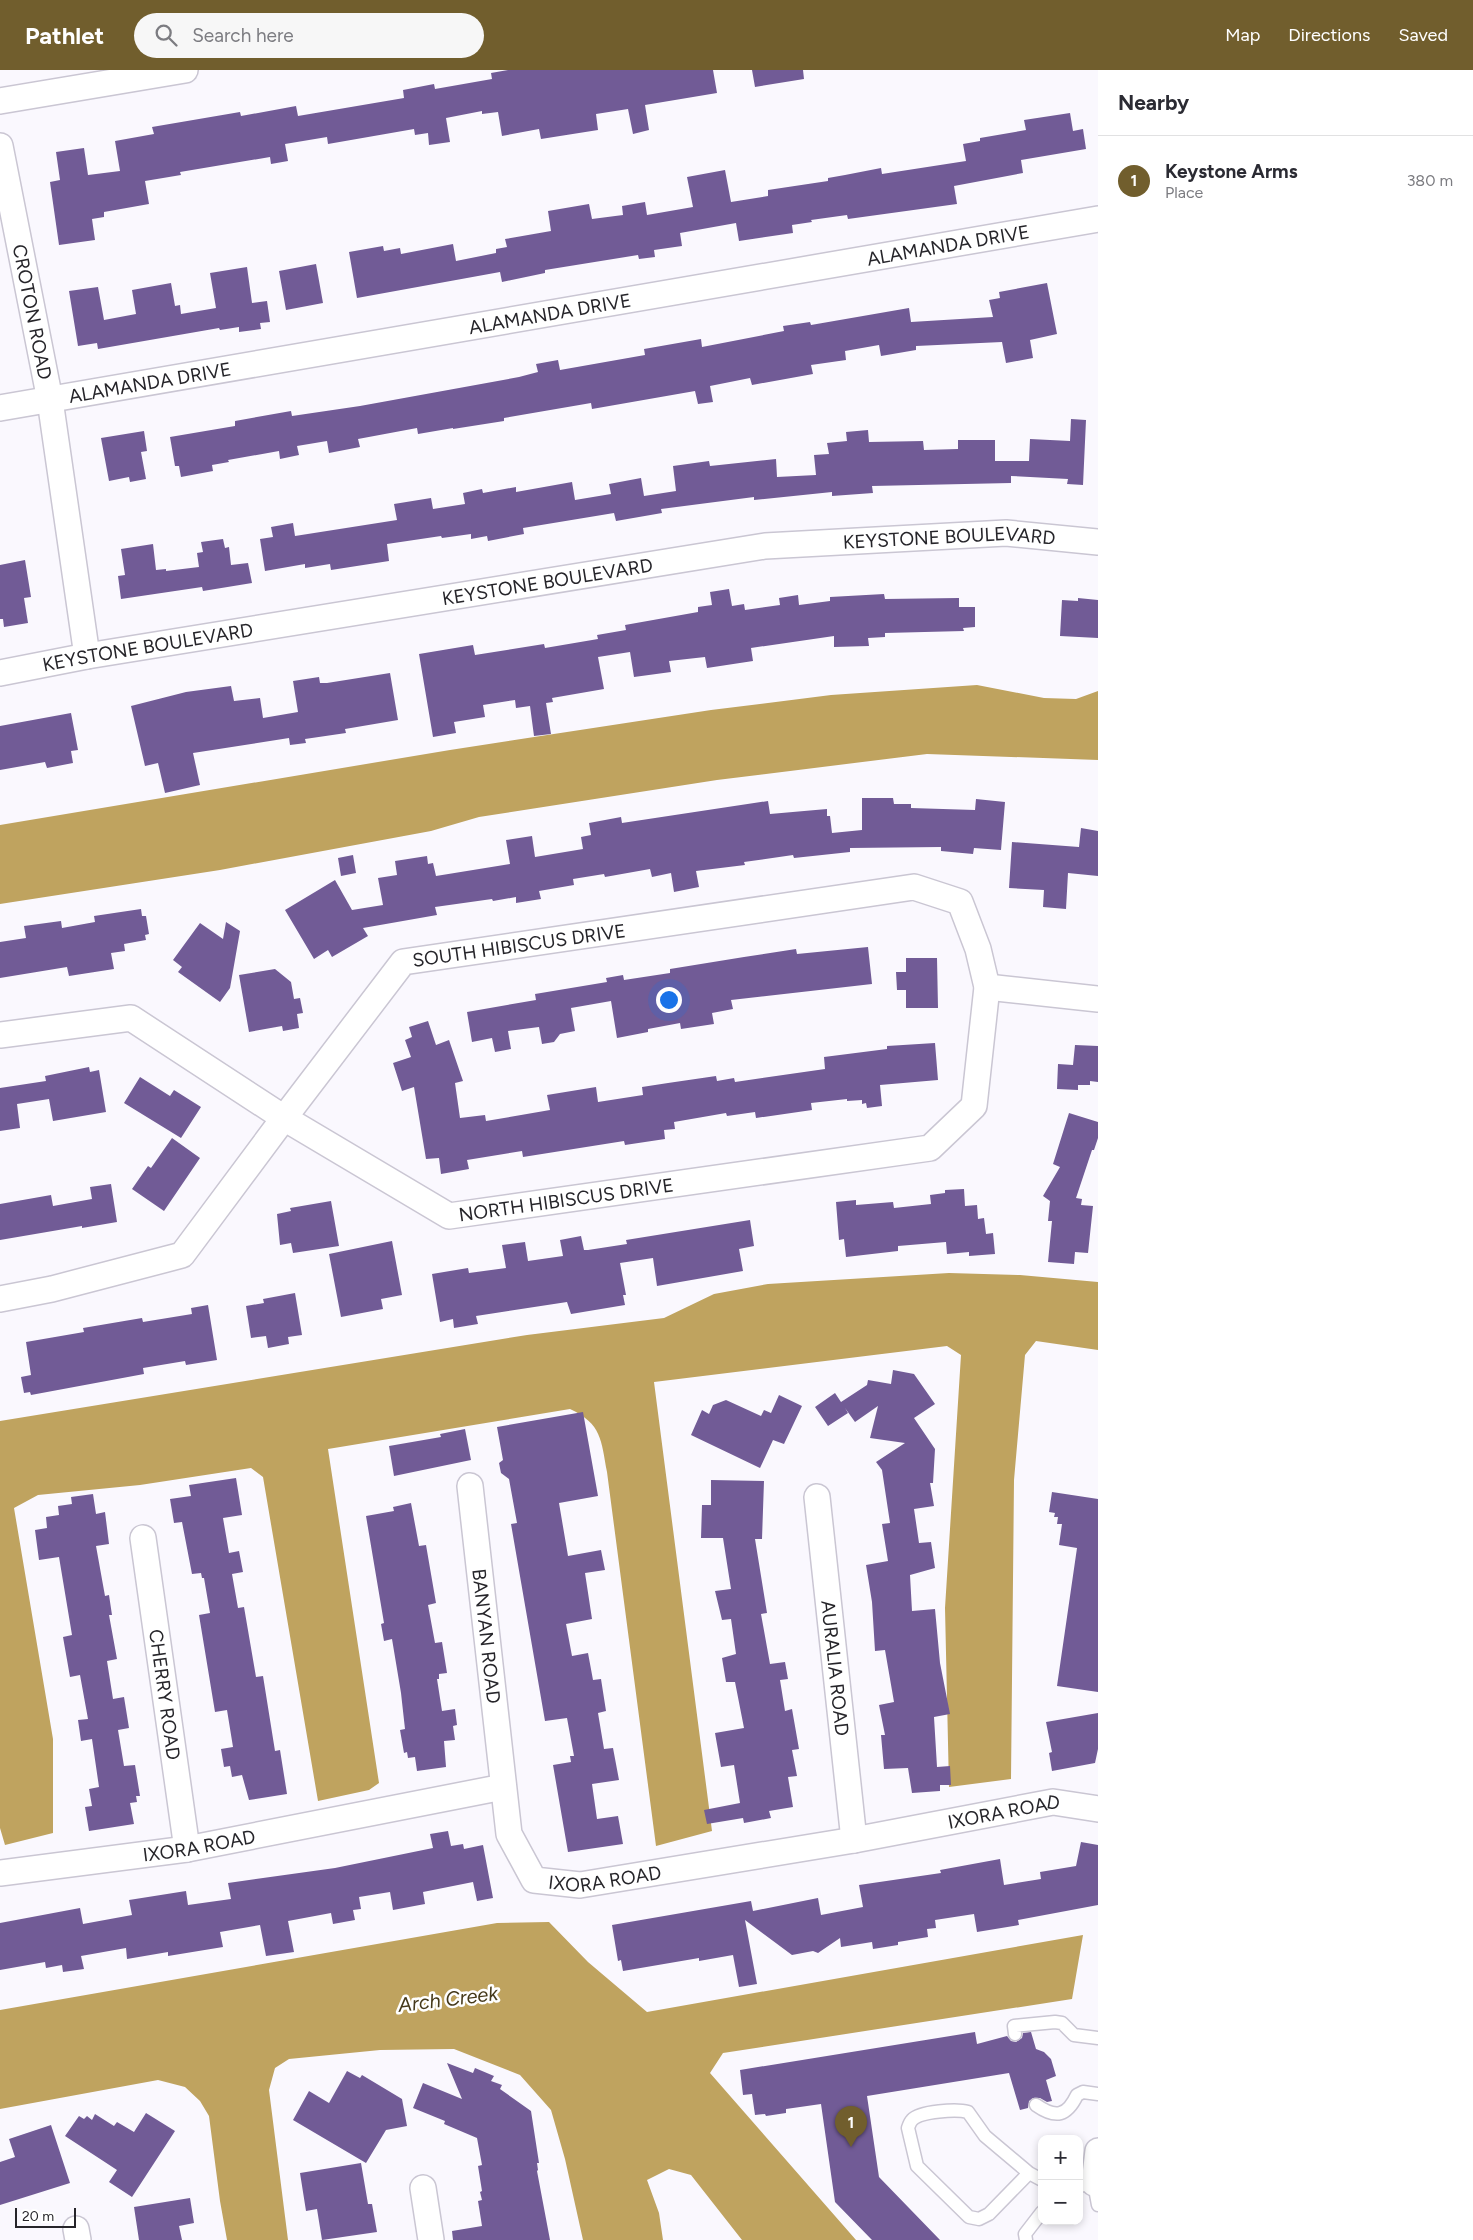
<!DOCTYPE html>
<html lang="en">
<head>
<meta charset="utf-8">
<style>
	:root { --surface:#fff; --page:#f7f7f7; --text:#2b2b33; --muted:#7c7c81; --line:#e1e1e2; --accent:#715e2d }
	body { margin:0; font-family:Figtree,sans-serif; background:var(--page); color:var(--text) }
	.controls { position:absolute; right:15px; bottom:15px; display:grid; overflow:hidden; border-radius:10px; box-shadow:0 2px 8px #0003 }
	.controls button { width:45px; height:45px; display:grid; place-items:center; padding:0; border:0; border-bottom:1px solid var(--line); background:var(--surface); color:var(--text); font:25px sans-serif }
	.scale { position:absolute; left:15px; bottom:12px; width:61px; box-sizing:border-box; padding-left:5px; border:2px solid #26252a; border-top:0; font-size:14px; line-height:18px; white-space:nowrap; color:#26252a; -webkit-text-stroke:4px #fff; paint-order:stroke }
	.you { position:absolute; left:668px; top:929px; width:18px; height:18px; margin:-12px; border:4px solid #fff; border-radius:50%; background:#1a73e8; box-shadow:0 0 0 8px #1a73e833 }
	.badge { display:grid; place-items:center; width:32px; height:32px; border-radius:50%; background:var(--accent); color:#fff; font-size:16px; font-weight:700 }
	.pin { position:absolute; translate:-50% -41px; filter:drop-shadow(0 1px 2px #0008) }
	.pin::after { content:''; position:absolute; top:26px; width:18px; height:15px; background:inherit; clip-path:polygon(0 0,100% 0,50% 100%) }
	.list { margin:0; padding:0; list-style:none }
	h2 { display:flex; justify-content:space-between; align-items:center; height:65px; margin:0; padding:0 20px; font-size:21px }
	h2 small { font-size:16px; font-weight:400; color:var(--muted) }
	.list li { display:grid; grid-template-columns:32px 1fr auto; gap:15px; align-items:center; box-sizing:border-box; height:90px; padding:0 20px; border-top:1px solid var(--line) }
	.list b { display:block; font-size:19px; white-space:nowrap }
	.list p { margin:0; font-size:16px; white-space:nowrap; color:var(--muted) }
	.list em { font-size:16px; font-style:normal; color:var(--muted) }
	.icon { flex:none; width:28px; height:28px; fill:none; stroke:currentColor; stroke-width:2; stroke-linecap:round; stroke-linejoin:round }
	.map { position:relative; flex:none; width:1098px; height:2170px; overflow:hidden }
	header { display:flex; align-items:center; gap:30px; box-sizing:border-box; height:70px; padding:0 25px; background:var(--accent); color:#fff }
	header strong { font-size:24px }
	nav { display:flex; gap:28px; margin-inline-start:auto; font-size:18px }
	.search { width:350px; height:45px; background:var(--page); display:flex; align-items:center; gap:12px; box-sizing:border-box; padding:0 18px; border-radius:28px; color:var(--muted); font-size:19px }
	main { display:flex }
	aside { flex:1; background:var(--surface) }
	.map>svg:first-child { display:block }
	.water { fill:#bfa35f }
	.building { fill:#715b96 }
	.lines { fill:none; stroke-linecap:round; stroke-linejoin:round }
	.lane-casing { stroke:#cac6d3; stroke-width:15 }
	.street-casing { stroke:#cac6d3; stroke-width:28 }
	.lane { stroke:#fff; stroke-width:12 }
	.street { stroke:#fff; stroke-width:25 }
	.labels { text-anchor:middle; stroke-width:5; stroke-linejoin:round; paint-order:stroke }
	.street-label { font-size:19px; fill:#26252a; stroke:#fff }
	.water-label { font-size:20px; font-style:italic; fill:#45391a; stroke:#fff }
</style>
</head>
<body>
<header>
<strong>Pathlet</strong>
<div class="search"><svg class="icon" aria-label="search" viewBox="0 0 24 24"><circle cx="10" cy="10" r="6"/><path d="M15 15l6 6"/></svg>Search here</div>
<nav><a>Map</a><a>Directions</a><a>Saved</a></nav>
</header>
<main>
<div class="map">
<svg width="1098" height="2170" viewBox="0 0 1098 2170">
	<rect width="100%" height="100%" fill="#faf8fe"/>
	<path class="water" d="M977,615l67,13 32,1 22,-8v69l-171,-6 -210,26 -238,37 -48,14 -211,39 -220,34v-79l450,-75 261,-40 120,-15z
		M949,1203l71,2 78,7v68l-62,-9 -11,14 -11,125 -3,299 -62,8 -4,-179 16,-253 -14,-9 -293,36 58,449 -56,15 -49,-374c-6,-32 -5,-48 -37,-63l-242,40 51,334 -10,7 -51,11 -55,-324 -12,-9 -111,17 -102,10 -24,13 39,231v94l-48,12 -5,-17v-407l527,-86 137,-17 50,-24 54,-10z
		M549,1852l39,40 59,50 436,-77 -11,64 -349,54 -13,20 146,167h-114l-51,-65 -22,-6 -22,11 12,33 4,27h-80l-18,-81 -14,-49 -31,-35 -66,-26 -74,1 -91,9 -14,9 -6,22 19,150h-61l-7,-39 -11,-85 -9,-15 -15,-14 -27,-7 -158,29v-99l497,-87z"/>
	<path class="building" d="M508,0h205l4,23 -72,12 4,25 -16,4 -5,-25 -32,5 2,16 -57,9 -2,-10 -37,7 -4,-24 -16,2v-3l-36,7 4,24 -21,3 -1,-12 -13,2 -1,-6 -86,15 -1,-7 -42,7 3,17 -17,3 -1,-7 -90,15 1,3 -36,6 4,23 -45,8v5l-12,2 3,21 -36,5 -9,-63 10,-2 -4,-28 28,-4 4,27 32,-4 -5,-30 39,-7 -2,-7 88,-15 1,4 55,-10 2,10 106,-18 -1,-8 31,-6 1,5 57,-10 -1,-6z
		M752,0h51l1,9 -49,8z
		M1070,43l3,18 10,-2 3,20 -65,11 2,13 -69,13 3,18 -109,15 -1,-4 -36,5 1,2 -20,3 1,8 -54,8 -3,-18 -56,10 2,13 -28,4 1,7 -16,2 -1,-4 -93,15v3l-43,9 -2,-10 -143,26 -8,-46 34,-6 1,5 16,-3 1,6 52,-10 3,17 40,-8v-4l11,-2 -2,-8 46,-8 -3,-20 41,-7 3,15 31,-4 -1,-9 23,-4 2,13 46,-8 -6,-30 38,-7 6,32 37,-6v-6l60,-9v-3l17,-3 36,-7 1,6 84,-13 -3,-17 17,-3v-3l46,-8 -2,-10z
		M316,194l7,39 -37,7 -7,-39z
		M247,197l5,36 15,-2 3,21 -10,1 1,6 -22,3v-5l-19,3 -1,-2 -121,21 -1,-6 -19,3 -9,-55 29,-4 6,33 32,-6 -4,-24 39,-7 4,23 5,-1 1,9 35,-6 -6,-35z
		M1047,213l10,51 -27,6 3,18 -27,5 -4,-21 -86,4v4l-35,6 -2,-11 -34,6 1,9 -35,5 2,9 -61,11 -2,-7 -40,8 3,16 -15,2 -3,-13 -103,18 -1,-6 -87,15v3l-51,8v-1l-35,6 -1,-6 -59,11 2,8 -31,6 -2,-12 -30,5 2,9 -19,4 -1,-8 -51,9 1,2 -17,3 1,6 -32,6 -2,-11h-4l-5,-29 65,-11v-5l56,-10 1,5 68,-10 159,-29 19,-5 -2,-8 22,-4 2,10 85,-15 -1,-6 57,-10 1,8 82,-16 -1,-5 27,-4 1,3 98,-17 2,14 82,-5 -4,-17 11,-2 -1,-6z
		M1071,349l15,1 -3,65 -16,-1 1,-5 -57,-3v7l-139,3 1,7 -41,3v-4l-78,8v-3l-93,12 1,4 -46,8 -2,-8 -91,15 1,6 -36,7 -1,-5 -16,3v-5l-29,4 -1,-2 -54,8 2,17 -58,9 -1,-6 -25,4v-4l-40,7 -5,-32 13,-2 -2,-10 22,-4 2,13 102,-16 -3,-16 37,-6 2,11 32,-5 -2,-11 19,-4 1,4 33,-6v5l56,-10 3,18 36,-6 -2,-10 32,-6 3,18 32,-5 -3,-25 36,-5 1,5 66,-7 1,18 39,-2 -2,-20 15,-1 -2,-11 20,-2 -1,-9 22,-2 1,12 54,-1 1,9 34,-1v-9h37v21h34l1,-22 40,2z
		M144,361l3,20 -6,1 5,27 -16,3 -1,-5 -20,4 -8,-43z
		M223,469l2,9 4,-1 2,18 17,-2 4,20 -49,8 -1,-4 -81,12 -3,-23 7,-1 -4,-26 32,-5 3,26 10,-1v2l33,-4 -2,-14 6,-1 -2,-10z
		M25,490l6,37 -7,1 4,25 -24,4 -1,-8h-3v-54z
		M729,519l3,17 12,-2 1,6 35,-5 -1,-7 19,-3 1,10 31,-4v-4l54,-3 1,5 74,-1v9h16v20l-12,1 1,3 -79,2v4l-17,1 1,8 -35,1v-11l-83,12 2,13 -46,7 -2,-11 -36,4 2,11 -37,5 -4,-25 -32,5 6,32 -52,9 1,4 -7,1 5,31 -17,2 -4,-30 -14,2 -1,-8 -32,5 2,12 -31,5 2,11 -23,4 -14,-83 54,-9 2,10 69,-11 1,4 53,-9 -1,-4 29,-5 -1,-5 73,-13v-5l14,-2 -2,-13z
		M1078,528l20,2v38l-38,-2 2,-36 16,1z
		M390,603l8,47 -53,9 1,4 -41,6 1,4 -16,2 -1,-7 -96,15 7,32 -35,8 -7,-30 -13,3 -14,-60 55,-14 45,-6 3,15 26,-3 3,20 35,-6 -5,-31 26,-4 1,6h7z
		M71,643l7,37 -7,1 2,12 -26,5 -2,-6 -45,8v-44z
		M862,728h31l1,6h17v4l64,2 1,-11 29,3 -4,48 -27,-2 -1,6 -32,-3v-4l-91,1v4l-56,6 -1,-3 -49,7 1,3 -49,6 3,16 -25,5 -3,-19 -19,4 -2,-8 -45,8 -1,-3 -31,5 1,6 -35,6 2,8 -25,4v-6l-23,4 -1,-2 -57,8 2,8 -74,13 5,8 -36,21 -4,-7 -14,9 -29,-49 50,-30 17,30 31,-5 -5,-27 19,-3 -2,-14 32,-5 1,8 5,-1 3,13 74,-12 -4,-24 26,-4 3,21 48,-8 -2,-12 10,-2 -2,-12 32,-6 1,6 146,-22 2,13 57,-5v7h3l2,17 30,-3z
		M1081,758l17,3v45l-30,-3 -2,36 -23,-2 1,-17 -35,-2 3,-46 67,5z
		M353,785l3,18 -15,3 -3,-18z
		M141,839l1,7h4l3,18 -4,1 1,5 -22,4 1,7 -14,2 3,16 -45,7 -2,-9 -67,11v-36l26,-4 -2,-12 37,-5 1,7 33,-6 -1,-6z
		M226,852l14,9 -10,57 -10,14 -42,-30 4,-5 -9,-7 27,-37 23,16z
		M868,877l4,37 -141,16 2,9 -21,4 2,11 -33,5 -1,-6 -32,6v3l-31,6 -6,-37 -40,7 4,23 -15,3 -6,8 -12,2 -3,-17 -31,4 3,18 -16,3 -3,-14 -20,4 -5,-30 69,-12 -1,-6 72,-12 -1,-4 17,-3 1,5 46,-7v-4l74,-12 52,-8 1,5z
		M906,888h31l1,50h-32v-18h-9l-1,-18h10z
		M275,899l16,13 3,17 6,-1 3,15 -6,1 2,14 -16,3 -1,-5 -33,6 -10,-57z
		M428,951l8,24 13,-5 14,41 -8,2 5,35 25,-3 1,6 64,-11 -3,-15 49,-8 2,15 45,-7 -1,-8 26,-4 48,-7 1,5 17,-3 1,4 90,-13 -1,-12 63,-8v-3l48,-3 3,37 -58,5 2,21 -15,2 -1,-5 -4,1v-4l-15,1v-2l-36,4 1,7 -56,8 -1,-6 -28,4 -1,-3 -52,9 1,7 -11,1 1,9 -40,6 -1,-4 -101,16 -1,-6 -55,9 2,9 -28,5 -2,-16 -13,1 -12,-72 -12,4 -9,-28 18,-6 -6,-17 7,-3 -3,-10z
		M1075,975l23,1v36l-8,-1v4h-12v5l-21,-1 1,-25 15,1z
		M89,997l1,5 9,-2 7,42 -53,9 -4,-22 -32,5 3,24 -20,3v-43l46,-7 -1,-5z
		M140,1007l30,19 4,-6 27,17 -20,31 -57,-35z
		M1069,1043l29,9v16l-4,12h-2l-16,48 6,1 -1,6 12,1 -5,47 -13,-1 -1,12 -26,-2 4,-41h-4l2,-20 -7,-5 17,-29 -7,-3z
		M172,1068l28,20 -36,53 -32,-22 16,-23 3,2z
		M111,1114l6,38 -35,6v-2l-82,14v-36l51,-9 2,11 39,-7 -2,-12z
		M964,1119l1,17 12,-1 1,14 6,-1 2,16 7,-1 2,21 -26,2v-4l-22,2 -1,-12 -48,4v5l-52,6 -2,-18 -5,1 -3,-38 20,-2v5l37,-3 1,6 37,-4 -1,-9 15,-2v-3z
		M331,1131l8,45 -46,7 -2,-10 -11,2 -3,-31 14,-3 -1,-3z
		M750,1150l4,26 -15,3 4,22 -86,15 -4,-28 -33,5 6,32h-3l2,10 -54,9 -4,-12 -91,14 2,8 -24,4 -1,-9 -13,3 -8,-48 36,-6 1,5 37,-5 -4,-23 23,-3 3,19 35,-5 -3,-16 21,-4 3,14h4l39,-6 -1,-4z
		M392,1171l10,54 -21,4 2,10 -42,8 -12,-63z
		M295,1223l7,42 -14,2 1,7 -21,4 -2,-12 -15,2 -5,-32 18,-3 -1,-4z
		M208,1235l9,55 -31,5 -1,-4 -42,7 1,6 -113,21 -1,-3 -6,1 -3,-16 10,-2 -5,-33 58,-10 -1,-4 59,-10 1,4 49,-8 -1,-6z
		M893,1300l21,4 21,30 -21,14 21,31 -2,34h-3l4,23 -20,3 5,34 12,-1 4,26 -25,7 2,36 23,-2 5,54 10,51 -16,3 3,50 13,-1 1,19h-11v6l-28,2 -4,-25 -24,1 -3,-34h4l-6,-30 15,-3 -9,-52 -10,1 -3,-49 -6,-37 22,-4 -6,-37 8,-1 -8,-53 -6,-8 29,-19 -35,-5 8,-32 -23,16 -10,-14 3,5 -20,13 -13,-19 20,-14 6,9 26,-17 1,-5 23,4z
		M779,1325l23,11 -18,38 -11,-4 -13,28 -69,-33 11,-25 7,4 4,-9 13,-5 35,16 3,-6 7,3z
		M583,1342l15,84 -39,7 9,53 33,-6 4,20 -20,3 7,46 -26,5 6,32 16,-3 5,27 8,-1 5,32 -8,2 6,36 9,-1 6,32 -27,4 5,35 21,-3 5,28 -55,8 -15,-87 18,-3 -1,-6h4l-7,-38 -22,3 -34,-197 6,-1 -8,-44 -8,-6 -2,-10 4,-3 -6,-33z
		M465,1359l6,31 -77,16 -5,-30 52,-9 -1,-3z
		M236,1408l6,37 -19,3 6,35 10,-2 4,21 -11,2 6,34 6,-1 12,70 7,-1 12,75 5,-1 7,44 -38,6 -7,-25 -10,2 -2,-11 -6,1 -3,-18 12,-2 -6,-37 -12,2 -16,-97 11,-2 -6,-35h-2l-1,-5 -9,1 -10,-52 -8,1 -4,-24 21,-3 -2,-11z
		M711,1410l53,1 -2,58h-7l12,74 -6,1 9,50 15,-2 3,17 -8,1 5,31 7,-2 7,40 -7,1 5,26 -9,1 5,30 -24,4 2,7 -27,5 -1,-5 -36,6 -3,-14 36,-7 -6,-38 -13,2 -6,-34 29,-5 -9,-46h-9l-4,-24 14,-4 -5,-35 -9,1 -7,-29 16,-2 -8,-51h-22l1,-33h9z
		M1052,1422l46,7v193l-41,-6 20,-138 -18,-3 3,-21h-5l1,-7h-4l1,-4 -6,-1z
		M93,1424l3,20 9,-2 4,32 -13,2 9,50 4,-1 3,20h-3l8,44 -10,2 6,38 11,-2 5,31 -11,2 6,36 11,-1 5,31h-4l1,6 -7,1 4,21 -45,7 -4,-24 7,-1 -3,-17 10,-2 -7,-48 -11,2 -3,-21 10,-1 -8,-44 -10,2 -7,-40 9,-2 -13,-78 -20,3 -4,-30 12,-2 -1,-11 13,-2 -1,-9 14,-2 -1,-7z
		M411,1433l8,43 7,-1 10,58 -8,2 7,38 7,-1 5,31 -8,1v5h-2l5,32 13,-2 2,16 -4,1 2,14 -11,1 2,26 -29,4 -2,-14 -7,1 -1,-6 -3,1 -4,-23 5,-1 -4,-36 -9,-54 -8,2 -3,-17 3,-1 -18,-107 28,-5 -1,-4z
		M1098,1643v36l-3,14 -43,8 -3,-18 3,-1 -6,-30z
		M448,1761l3,15 12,-2 1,5 19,-4 10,53 -16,3 -4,-19 -50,10 2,12 -32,6 -3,-18 -31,5 2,12 -8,1 2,10 -22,4 -2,-11 -43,8 6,31 -28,4 -6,-31 -40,7 3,15 -55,9v-4l-41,7 -1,-11 -45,8 3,13 -21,3 -1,-7 -16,3 -1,-6 -45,8v-47l80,-15 3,16 49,-9 -3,-15 57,-9 2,14 43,-6 -3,-16 107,-15 98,-20 -3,-14z
		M1081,1772l17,3v60l-80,15 1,5 -42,7 -3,-18 -39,6 1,8 -9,1 1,8 -30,5v3l-25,4 -1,-7 -31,5 -1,-9 -22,15 -5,-2 -21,4 -47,-35 12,64 -18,3 -6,-32 -34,6v-3l-76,13 -2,-11 -3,1 -6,-36 139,-24 2,10 65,-13 3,17 42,-8 -4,-22 82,-12 -1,-3 60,-11 4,26 37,-6 -1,-7 36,-6z
		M975,1962l2,12 30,-8 4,5 5,1 6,-4 1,-5 8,-1 5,17 8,3 7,7 5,17 -10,4 6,21 -5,1 -7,-4h-7l-4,3 -1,7 -8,2 -11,-37 -142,23 12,81 61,63h-68l-37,-38 -14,-98 -35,5v4l-20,3 -1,-2 -10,1 -3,-21 -9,1 -3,-25z
		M447,1993l26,10 2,-5 19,8 -3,5 11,4 -2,4 31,22 8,52h-2l1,7 -1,1 13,69h-97l-1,-9 30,-5 -4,-25 4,-1 -2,-8 2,-1 -4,-25 4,-1 -5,-27 -33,-14 1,-3 -32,-13 10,-25 39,16z
		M347,2001l13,7 2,-3 40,24 5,27 -21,4 -20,33 -73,-43 16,-29 20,12z
		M146,2043l29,18 -43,66 -23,-15 8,-12 -52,-34 14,-20 5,3 3,-3 5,4 3,-6 19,12 3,-4 17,10z
		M51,2055l19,58 -70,22v-43l15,-5 -6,-18z
		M361,2093l7,41h4l5,28 -55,8 -5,-31 -11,2 -6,-38z
		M190,2128l4,25 -15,3 3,14h-43l-5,-33z"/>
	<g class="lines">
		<defs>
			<path id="lane" d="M1015,1964l-1,-8 41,-4 7,1 12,12 24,3
				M1036,2035c20,14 31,11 41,-10l6,-3 15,2
				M1029,2103l-40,41 -10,5 -10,-2 -52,-51 -9,-38c1,-3 2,-6 4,-8 8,-9 45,-11 56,-8l17,24 44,37 13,7
				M1079,2116l15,-3 4,22
				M1026,2170l-1,-6 17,-22"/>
			<g id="street">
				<path d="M0,31l185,-31"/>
				<path id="s1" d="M0,76l50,254 37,256"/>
				<path id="s2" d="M0,338l1098,-189"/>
				<path id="s3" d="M0,603l87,-17 678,-110 241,-13 92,9"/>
				<path d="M987,917l111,12"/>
				<path id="s4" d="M0,965l131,-17 153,100 165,98 481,-68 44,-42 13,-119 -9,-38 -18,-47 -46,-15 -511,75 -119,156 -102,137 -130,34 -52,10"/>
				<path id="s5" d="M470,1416l39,348 25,46 46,5 274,-45 199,-38 45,7"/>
				<path id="s6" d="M817,1427l37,343"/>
				<path id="s7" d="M143,1468l44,311"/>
				<path id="s8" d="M0,1803l187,-24 316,-62"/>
				<path d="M1094,2113l4,-32"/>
				<path d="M423,2118l8,52"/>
				<path d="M76,2159l2,11"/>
			</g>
		</defs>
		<use href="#lane" class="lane-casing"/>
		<use href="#street" class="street-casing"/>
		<use href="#lane" class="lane"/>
		<use href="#street" class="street"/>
	</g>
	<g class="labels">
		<g class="street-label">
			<text dy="7" stroke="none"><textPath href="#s2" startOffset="962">ALAMANDA DRIVE</textPath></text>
			<text dy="7" stroke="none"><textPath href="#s1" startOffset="169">CROTON ROAD</textPath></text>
			<text dy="7" stroke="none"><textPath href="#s2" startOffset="558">ALAMANDA DRIVE</textPath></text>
			<text dy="7" stroke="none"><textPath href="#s2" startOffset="152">ALAMANDA DRIVE</textPath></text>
			<text dy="7" stroke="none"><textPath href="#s3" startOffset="960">KEYSTONE BOULEVARD</textPath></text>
			<text dy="7" stroke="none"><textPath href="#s3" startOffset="555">KEYSTONE BOULEVARD</textPath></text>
			<text dy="7" stroke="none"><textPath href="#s3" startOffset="150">KEYSTONE BOULEVARD</textPath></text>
			<text transform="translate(519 875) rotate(-8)" y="7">SOUTH HIBISCUS DRIVE</text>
			<text dy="7" stroke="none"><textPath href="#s4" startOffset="625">NORTH HIBISCUS DRIVE</textPath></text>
			<text dy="7" stroke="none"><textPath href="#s5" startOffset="151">BANYAN ROAD</textPath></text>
			<text dy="7" stroke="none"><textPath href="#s6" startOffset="172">AURALIA ROAD</textPath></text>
			<text dy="7" stroke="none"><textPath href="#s7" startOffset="158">CHERRY ROAD</textPath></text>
			<text dy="7" stroke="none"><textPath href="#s5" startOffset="879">IXORA ROAD</textPath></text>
			<text dy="7" stroke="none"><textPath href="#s8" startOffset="201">IXORA ROAD</textPath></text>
			<text dy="7" stroke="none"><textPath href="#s5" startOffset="474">IXORA ROAD</textPath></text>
		</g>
		<g class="water-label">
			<text transform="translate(448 1929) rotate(-7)" y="7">Arch Creek</text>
		</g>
	</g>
</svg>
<div class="controls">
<button>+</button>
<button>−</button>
</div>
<div class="scale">20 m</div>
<div class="you"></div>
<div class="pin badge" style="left:851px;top:2077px">1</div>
</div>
<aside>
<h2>Nearby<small></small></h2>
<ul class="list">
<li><span class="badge">1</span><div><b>Keystone Arms</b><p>Place</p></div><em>380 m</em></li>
</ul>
</aside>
</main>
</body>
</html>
